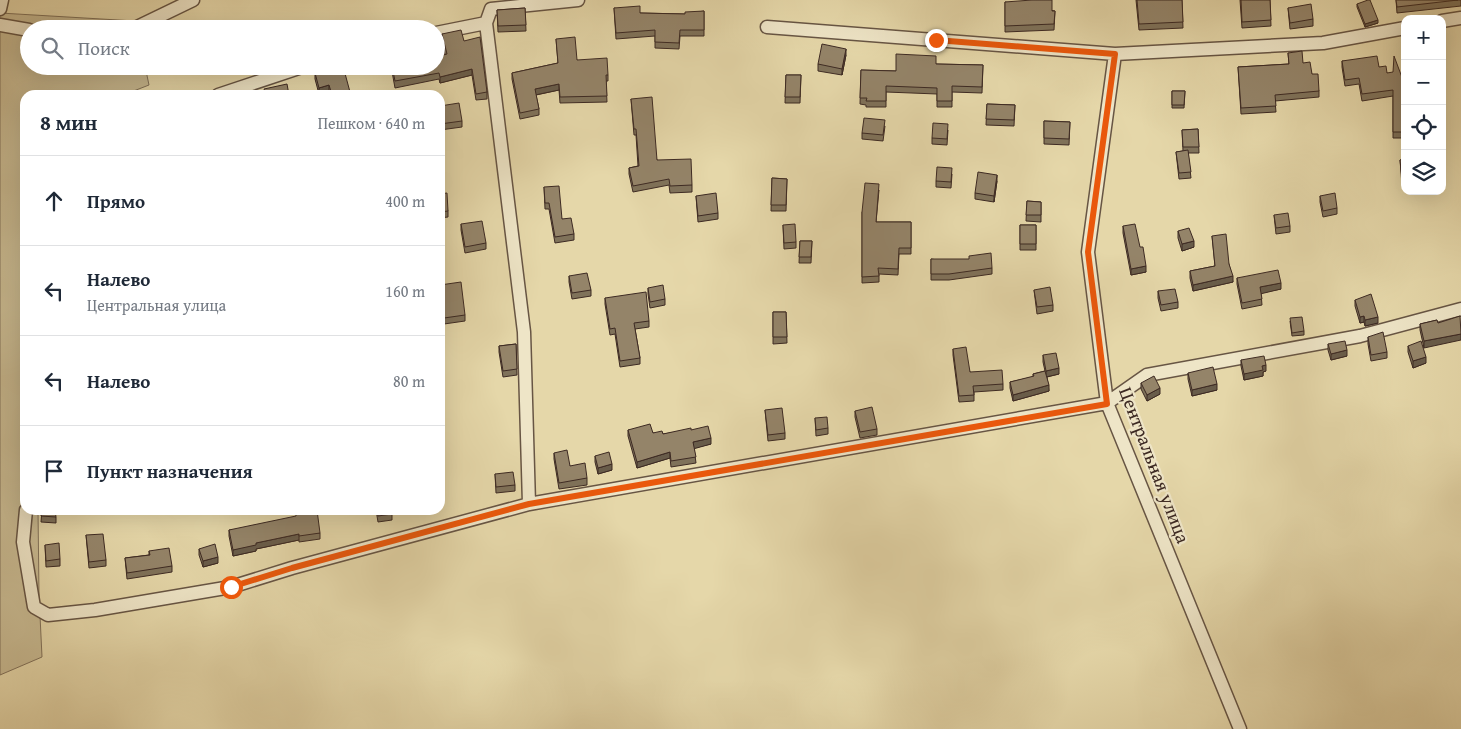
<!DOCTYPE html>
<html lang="ru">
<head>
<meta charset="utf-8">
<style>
	:root { --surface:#fff; --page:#f6f6f7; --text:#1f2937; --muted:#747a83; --line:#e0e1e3 }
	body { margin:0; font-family:"Gentium Book Plus",serif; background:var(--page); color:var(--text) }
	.controls { position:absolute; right:15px; top:15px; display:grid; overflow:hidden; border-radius:10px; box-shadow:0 5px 20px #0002 }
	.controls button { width:45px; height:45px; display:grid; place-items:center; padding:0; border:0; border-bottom:1px solid var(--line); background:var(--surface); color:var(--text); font:25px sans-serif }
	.stop { position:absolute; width:15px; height:15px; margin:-11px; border:4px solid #ea580c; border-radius:50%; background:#fff }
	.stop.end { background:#ea580c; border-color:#fff; box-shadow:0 1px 5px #0008 }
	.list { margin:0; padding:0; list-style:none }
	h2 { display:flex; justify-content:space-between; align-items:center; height:65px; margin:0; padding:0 20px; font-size:21px }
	h2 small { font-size:16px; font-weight:400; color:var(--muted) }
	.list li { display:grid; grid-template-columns:32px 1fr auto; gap:15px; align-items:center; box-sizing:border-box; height:90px; padding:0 20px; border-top:1px solid var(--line) }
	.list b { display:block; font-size:19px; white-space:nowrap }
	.list p { margin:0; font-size:16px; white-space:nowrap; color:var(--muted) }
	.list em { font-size:16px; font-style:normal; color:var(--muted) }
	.icon { flex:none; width:28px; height:28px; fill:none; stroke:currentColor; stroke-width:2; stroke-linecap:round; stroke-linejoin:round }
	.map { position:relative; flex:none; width:1461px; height:729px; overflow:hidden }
	.search { position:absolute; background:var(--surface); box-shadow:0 5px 20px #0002; left:20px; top:20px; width:425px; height:55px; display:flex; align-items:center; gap:12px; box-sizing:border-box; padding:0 18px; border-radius:28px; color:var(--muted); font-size:19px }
	.panel { position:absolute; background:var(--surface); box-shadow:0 5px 20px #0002; left:20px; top:90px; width:425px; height:425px; border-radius:15px }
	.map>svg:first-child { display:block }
	.green { fill:#c8ba92; stroke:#82725a }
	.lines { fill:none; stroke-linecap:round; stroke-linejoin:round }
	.minor-casing { stroke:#675544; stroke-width:15 }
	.minor { stroke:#eee5c7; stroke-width:12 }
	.wall { fill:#7f725a; stroke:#3d2a23 }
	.shaded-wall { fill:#685c4a; stroke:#3d2a23 }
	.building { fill:#948469; stroke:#3d2a23 }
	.route { stroke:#ea580c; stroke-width:6 }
	.labels { text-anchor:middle; stroke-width:4.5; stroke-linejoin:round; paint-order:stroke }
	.street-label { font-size:19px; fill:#3d2a23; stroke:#eee5c7 }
</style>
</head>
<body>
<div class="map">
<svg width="1461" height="729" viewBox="0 0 1461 729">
	<rect width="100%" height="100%" fill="#e5d7a9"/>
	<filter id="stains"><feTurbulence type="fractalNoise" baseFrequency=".004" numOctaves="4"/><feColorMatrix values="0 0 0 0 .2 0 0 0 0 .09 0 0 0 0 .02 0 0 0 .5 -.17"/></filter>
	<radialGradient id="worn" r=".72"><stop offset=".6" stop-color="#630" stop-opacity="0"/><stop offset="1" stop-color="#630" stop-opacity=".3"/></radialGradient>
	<path class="green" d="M0,13l135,8 2,8h-108v37h116l4,19 -18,7 -1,3h-105v415h13l1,85 3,62 -42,18z"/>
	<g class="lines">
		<defs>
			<path id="minor" d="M0,9l2,-9
				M1442,21l19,-3
				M486,23l5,-14 87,-9
				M0,25l29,5
				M767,27l348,27 208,-11 82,-15
				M133,29l60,-29
				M436,33l50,-10 38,309 5,172 578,-101 40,-28 213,-39 101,-27
				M1115,54l-27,198 19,151 133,326
				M218,95l87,-29
				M26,510l-3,32 11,65 14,8 47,-5 136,-23 61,-19 237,-64"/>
		</defs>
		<use href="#minor" class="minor-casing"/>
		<use href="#minor" class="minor"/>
	</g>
	<path class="wall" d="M1136,0h46l1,28 -44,2z
		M1240,0h30l1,26 -29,2z
		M1396,0h65v6l-64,7z
		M1005,2l50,9 -1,19 -49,2z
		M1357,4l21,19 -13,4 -8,-20z
		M525,8l1,23 -28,1 -1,-22z
		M614,8l26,5 45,1 19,-3v25h-24l-1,13 -24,-1v-12l-39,3z
		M1288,8l25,11v7l-23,3z
		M442,34l22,7 23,51v7l-11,1 -4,-25 -32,8 -1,-4 -44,9 -4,-22h45l9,-11 -3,-15z
		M556,39l21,21 31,15v6h-2l1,21 -47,1 -1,-13 -23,5 3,14v6l-19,4 -8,-40v-6l46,-10z
		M1288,53l15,10 9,11 7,17v6l-44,4 1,11 -35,2 -3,-47 51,-3z
		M846,55l-4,20 -24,-4v-7z
		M1342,61l37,6 8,6 16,7h2v58h-12v-42l-31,5 -3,-17 -14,2 -3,-19z
		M936,64l47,1 -1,28 -30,-1v15h-15v-13l-51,-2v15h-20v-2l-6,-1 1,-34 35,1z
		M315,73l35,22h-20l-1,-4 -10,3 -4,-15z
		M786,75h15l-1,28h-15z
		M1172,91h13l-1,17h-12z
		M631,99l26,61 35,25v7l-22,1 -1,-8 -36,7 -4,-18v-6l9,-2 -2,-31h-2z
		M987,104l28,1 -1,21 -28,-1z
		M440,106l22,15v6l-22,3z
		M1044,121l26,1 -1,23 -25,-1z
		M885,126l-2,15 -21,-2v-6z
		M1198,129l1,24h-11l3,25 -12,1 -3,-27 7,-1 -1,-21z
		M948,130l-1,15 -15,-1v-6z
		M1405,159v25l-3,1 -2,-25z
		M952,174l-1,14 -15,-1v-6z
		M772,178l15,1 -1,32h-15z
		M997,181l-3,21 -19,-3v-6z
		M544,187l18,32 12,15v6l-19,3 -6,-34h-4z
		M879,190l-3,32h35v32h-12l-1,21 -19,-1v8l-17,1v-71z
		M440,194l8,17v6l-8,1z
		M696,196l22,17v6l-20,3z
		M1320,196l17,12v6l-14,3 -3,-15z
		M1027,201l14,1v20l-15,-1z
		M1274,215l16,11v6l-14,2z
		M461,224l25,19v6l-21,4 -4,-23z
		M783,225l13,17v6l-12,1z
		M1020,225h16v25h-16z
		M1123,226l23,46 -15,3 -8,-42z
		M1178,231l16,16 -12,4 -4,-13z
		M1212,236l17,28 4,18 -40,9 -3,-13v-7l25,-5z
		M800,241h12l-1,22h-12z
		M931,259l61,9v6l-43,6h-18z
		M569,276l22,14v6l-19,3 -3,-17z
		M1237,278l44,11 -20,4 1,12 -20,4 -5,-25z
		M440,285l25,30v6l-21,3 -4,-32z
		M648,288l17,11v6l-15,3 -2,-14z
		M1034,290l19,15v6l-16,3z
		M1158,291l20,11v6l-17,3 -3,-13z
		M605,298l44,23v6l-14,2 5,29v6l-20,3 -5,-33 -5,1 -5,-31z
		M1355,300l23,23 -13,3 -1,-4 -4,1 -5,-17z
		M773,312h13l1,31 -14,1z
		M1437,320l-13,28 -4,-18v-6z
		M1290,321l14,10v4l-12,1z
		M1368,337l19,15v6l-16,3 -3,-17z
		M516,344l1,31 -14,2 -4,-25v-6z
		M1328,344l19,12 -16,4 -3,-10z
		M1408,346l18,17 -13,5 -5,-16z
		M953,349l17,23 33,12v6l-29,2v9l-15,1 -6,-47z
		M1043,355l16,19 -12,3 2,14 -36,10 -3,-13v-6l23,-5v-3l12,-3 -2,-9z
		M1241,360l25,11 -3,1v4l-19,4 -3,-14z
		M1188,373l29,17 -25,6 -4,-17z
		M1141,383l19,11 -13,7 -6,-12z
		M765,410l20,23v6l-17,2z
		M855,411l22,18v6l-17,3 -5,-21z
		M815,418l13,10v6l-12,2z
		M628,430l25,3 10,1 28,-4 20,14 -17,4 2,15 -25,4 -1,-9 -33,10 -9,-32z
		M554,453l16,13 17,12v7l-28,4 -5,-30z
		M595,456l17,14 -14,4 -3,-12z
		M495,474l20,11v6l-19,2z
		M42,510l14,7v6l-15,-1z
		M376,510h16v10l-14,2z
		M229,530l91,3v6l-21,3v-2l-43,9v2l-23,5 -4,-20z
		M86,535l20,25v6l-17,2z
		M45,545l15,14v7l-14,1z
		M199,549l19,14 -15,4 -4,-12z
		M149,551l23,15v6l-45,7 -2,-21 24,-3z"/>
	<path class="shaded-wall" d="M1378,20v3l-13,4v-3z
		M846,49v6l-4,20v-6z
		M472,69v6l-32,8v-6z
		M559,84v6l-24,5v-6z
		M329,85v6l-10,3v-6z
		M350,92v3h-10z
		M997,175v6l-3,21v-6z
		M1194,241v6l-12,4v-7z
		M1146,266v6l-15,3v-6z
		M1233,276v6l-40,9v-6z
		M1281,283v6l-21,5v-7z
		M1364,316v6l-4,1v-6z
		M1378,317v6l-13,3v-6z
		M1461,334v6l-37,8v-7z
		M1347,350v6l-16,4v-6z
		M1426,357v6l-13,5v-7z
		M1266,365v6l-3,1v4l-19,4v-6l18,-8z
		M1059,368v6l-13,3v-6z
		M1217,384v6l-25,6v-6z
		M1049,385v6l-36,10v-6z
		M1160,388v6l-13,7v-6z
		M711,438v6l-18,5v-7z
		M670,452v6l-33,10v-6z
		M612,464v6l-14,4v-6z
		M299,534v6l-43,9v2l-23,5v-6l23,-7z
		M218,557v6l-15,4v-6z"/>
	<path class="building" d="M1032,0h20v11h3l-1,13 -49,2v-24z
		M1137,0h45l1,22 -44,2z
		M1241,0h29l1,20 -29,2z
		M1368,0h2l8,20 -13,4 -8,-20z
		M1396,0h62l-61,7z
		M1311,4l2,15 -23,4 -2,-15z
		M640,6v7l45,1v-2l19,-1v19h-24l-1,13 -24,-1v-12l-39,3 -2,-25z
		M525,8l1,17 -28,1 -1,-16z
		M461,30l3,11 16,-4 7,55 -11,2 -4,-25 -32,8 -1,-4 -44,8 -3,-15h44v-9l11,-3 -5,-20z
		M575,37l2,23 30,-2 1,17h-2l1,21 -47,1 -1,-13 -24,5 4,20 -19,4 -8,-40 46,-10 -2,-24z
		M822,44l24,5 -4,20 -24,-5z
		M1302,51l1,12 7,-1 2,12h6l1,17 -44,4 1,11 -35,2 -3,-41 51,-3 -1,-11z
		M896,54l40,2v8l47,1 -1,22 -30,-1v15h-15v-13l-51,-2v15h-20l1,-3h-7l1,-28 35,1z
		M1377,56l2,11 7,-1 1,7 6,-1 1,-16 9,24h2v52h-12v-42l-31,4 -3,-16 -14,2 -3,-19z
		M341,66h2l7,26 -10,3h-8l-3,-10 -10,3 -4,-15z
		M786,75h15l-1,22h-15z
		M287,84l2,11h-23l-2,-6z
		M1172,91h13l-1,14h-12z
		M652,97l5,63 34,-1 1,26 -22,1 -1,-7 -36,7 -4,-18 10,-2 -3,-37h-2l-3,-30z
		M459,103l3,18 -22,3v-18z
		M987,104l28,1 -1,15 -28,-1z
		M864,118l21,2 -2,15 -21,-2z
		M1044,121l26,1 -1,17 -25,-1z
		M933,123l15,1 -1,15 -15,-1z
		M1198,129l1,18h-16l-1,-17z
		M1188,150l3,22 -12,1 -3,-21z
		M1405,159v19l-3,1 -2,-19z
		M937,167l15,1 -1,14 -15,-1z
		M978,172l19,3 -3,21 -19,-3z
		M772,178l15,1 -1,26h-15z
		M865,183l14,1 -3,38h35v26h-12l-1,21 -20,-1 1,8 -17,1v-65z
		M559,186l3,33 9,-1 3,16 -19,3 -6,-34h-4l-1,-16z
		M447,193l1,18 -8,1v-18z
		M716,193l2,20 -20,3 -2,-20z
		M1335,193l2,15 -14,3 -3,-15z
		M1027,201l14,1v13h-15z
		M1288,213l2,13 -14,2 -2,-13z
		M482,221l4,22 -21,4 -4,-23z
		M795,224l1,18 -12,1 -1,-18z
		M1135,224l5,23h3l3,19 -15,3 -8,-43z
		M1020,225h16v19h-16z
		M1189,228l5,13 -12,3 -4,-13z
		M1226,234l3,30 4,12 -40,9 -3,-14 25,-5 -3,-30z
		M800,241h12l-1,16h-12z
		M991,253l1,15 -43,6h-18v-15h38v-3z
		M1278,270l3,13 -21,4 2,12 -20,4 -5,-25z
		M587,273l4,17 -19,3 -3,-17z
		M461,282l4,33 -21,3 -4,-33z
		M663,285l2,14 -15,3 -2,-14z
		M1050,287l3,18 -16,2 -3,-17z
		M1175,289l3,13 -17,3 -3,-14z
		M646,292l3,29 -15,2 6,35 -20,3 -5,-33 -5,1 -5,-31z
		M1371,294l7,23 -13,3 -1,-4 -4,1 -5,-17z
		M773,312h13l1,25h-14z
		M1460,316l1,18 -37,7 -4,-17 17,-4 1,3z
		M1302,317l2,14 -12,2 -2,-15z
		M1383,332l4,20 -16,3 -3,-18z
		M1345,341l2,9 -16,4 -3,-10z
		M1421,341l5,16 -13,4 -5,-15z
		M516,344l1,25 -14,2 -4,-25z
		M966,347l4,25 32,-2 1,14 -30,2 1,9 -15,1 -6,-47z
		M1056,353l3,15 -13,3 -3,-16z
		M1264,356l2,9 -4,1 1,4 -19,4 -3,-14z
		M1213,367l4,17 -25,6 -4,-17z
		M1045,371l4,14 -36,10 -3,-13 24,-6 -1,-2z
		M1154,376l6,12 -13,7 -6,-12z
		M872,407l5,22 -17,3 -5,-21z
		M782,408l3,25 -17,2 -3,-25z
		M827,417l1,11 -12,2 -1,-12z
		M650,424l3,9 9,-2 1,3 28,-6v2l17,-4 3,12 -18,4 3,15 -25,4 -1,-9 -33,10 -9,-32z
		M567,450l3,16 15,-3 2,15 -28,5 -5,-30z
		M609,452l3,12 -14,4 -3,-12z
		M513,472l2,13 -19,2 -1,-13z
		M42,510h13l1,7 -15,-1z
		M317,510l3,23 -21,3v-2l-43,9v2l-23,5 -4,-20 67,-14v-3z
		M377,510h15v4l-14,2z
		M103,534l3,26 -17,2 -3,-27z
		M59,543l1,16 -14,2 -1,-16z
		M215,544l3,13 -15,4 -4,-12z
		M169,548l3,18 -45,7 -2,-15 25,-3 -1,-4z"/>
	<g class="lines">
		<path class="route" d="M231,587l61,-19 237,-64 578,-100 -19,-152 27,-198 -179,-14"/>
	</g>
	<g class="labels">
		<g class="street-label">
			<text transform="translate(1155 465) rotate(69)" y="7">Центральная улица</text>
		</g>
	</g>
	<rect width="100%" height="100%" filter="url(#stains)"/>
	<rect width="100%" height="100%" fill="url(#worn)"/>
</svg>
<div class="controls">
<button>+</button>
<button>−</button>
<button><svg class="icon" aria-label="locate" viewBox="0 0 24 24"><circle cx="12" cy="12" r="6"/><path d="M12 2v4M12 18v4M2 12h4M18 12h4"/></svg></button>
<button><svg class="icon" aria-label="layers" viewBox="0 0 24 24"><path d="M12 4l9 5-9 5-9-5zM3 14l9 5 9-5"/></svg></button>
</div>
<div class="stop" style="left:231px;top:587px"></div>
<div class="stop end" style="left:936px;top:40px"></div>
<div class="search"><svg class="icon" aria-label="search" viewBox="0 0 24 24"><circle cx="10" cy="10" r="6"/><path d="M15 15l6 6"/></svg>Поиск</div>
<section class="panel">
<h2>8 мин<small>Пешком · 640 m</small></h2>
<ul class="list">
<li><svg class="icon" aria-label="ahead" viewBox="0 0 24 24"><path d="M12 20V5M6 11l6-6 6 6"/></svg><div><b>Прямо</b></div><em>400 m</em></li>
<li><svg class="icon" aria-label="left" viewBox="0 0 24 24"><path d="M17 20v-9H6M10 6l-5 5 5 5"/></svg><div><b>Налево</b><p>Центральная улица</p></div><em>160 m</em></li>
<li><svg class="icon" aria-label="left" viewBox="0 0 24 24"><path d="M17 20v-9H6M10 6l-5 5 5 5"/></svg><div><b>Налево</b></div><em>80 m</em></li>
<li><svg class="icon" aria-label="arrive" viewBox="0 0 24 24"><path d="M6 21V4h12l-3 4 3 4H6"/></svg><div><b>Пункт назначения</b></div></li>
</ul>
</section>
</div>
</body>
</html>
